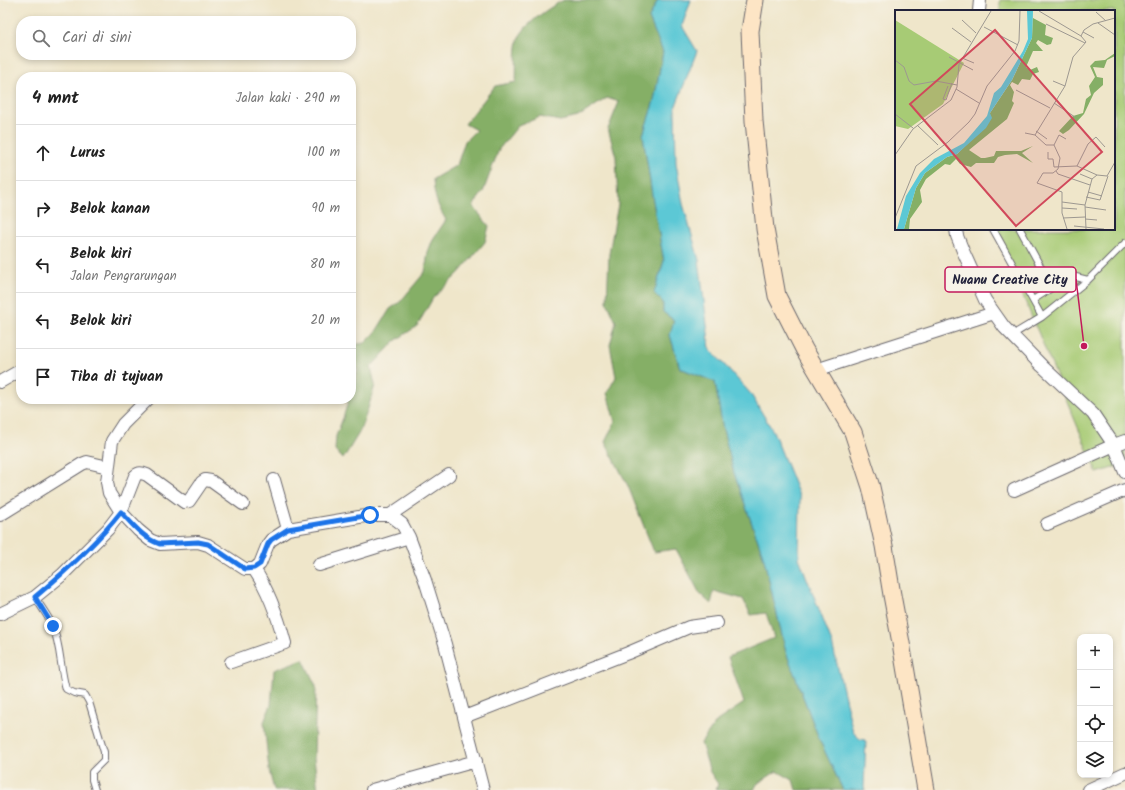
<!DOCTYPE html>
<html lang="id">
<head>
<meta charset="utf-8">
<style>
	:root { --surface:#fff; --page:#f6f6f6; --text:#222; --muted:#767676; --line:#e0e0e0 }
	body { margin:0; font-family:Kalam,sans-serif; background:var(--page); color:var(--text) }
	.controls { position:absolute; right:12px; bottom:12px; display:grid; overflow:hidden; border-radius:8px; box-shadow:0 2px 6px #0003 }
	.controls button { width:36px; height:36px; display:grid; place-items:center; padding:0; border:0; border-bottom:1px solid var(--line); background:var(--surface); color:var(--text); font:20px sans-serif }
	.stop { position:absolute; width:12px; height:12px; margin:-9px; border:3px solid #1a73e8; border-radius:50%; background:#fff }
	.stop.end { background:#1a73e8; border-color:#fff; box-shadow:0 1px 4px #0008 }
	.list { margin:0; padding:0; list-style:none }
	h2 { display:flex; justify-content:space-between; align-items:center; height:52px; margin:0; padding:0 16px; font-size:17px }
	h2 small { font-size:13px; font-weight:400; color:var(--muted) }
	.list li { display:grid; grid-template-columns:26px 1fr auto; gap:12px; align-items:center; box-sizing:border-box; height:56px; padding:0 16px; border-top:1px solid var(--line) }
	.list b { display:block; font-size:15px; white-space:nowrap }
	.list p { margin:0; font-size:13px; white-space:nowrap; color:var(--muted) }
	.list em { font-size:13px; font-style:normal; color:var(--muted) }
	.icon { flex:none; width:22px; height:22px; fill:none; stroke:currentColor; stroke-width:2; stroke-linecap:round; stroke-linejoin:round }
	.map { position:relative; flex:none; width:1125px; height:790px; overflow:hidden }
	.search { position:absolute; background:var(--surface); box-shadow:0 2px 6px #0003; left:16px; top:16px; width:340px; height:44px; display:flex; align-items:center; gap:10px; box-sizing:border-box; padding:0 14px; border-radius:16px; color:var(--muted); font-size:15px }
	.panel { position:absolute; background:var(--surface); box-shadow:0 2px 6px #0003; left:16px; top:72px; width:340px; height:332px; border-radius:16px }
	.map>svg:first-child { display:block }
	.green { fill:#a7cb75; stroke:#647658 }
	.forest { fill:#85af66; stroke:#546850 }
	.water { fill:#5cc8d5; stroke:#3f7588 }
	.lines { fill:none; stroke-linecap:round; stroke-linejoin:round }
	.lane-casing { stroke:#6a676d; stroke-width:8 }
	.street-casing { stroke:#6a676d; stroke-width:14 }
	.secondary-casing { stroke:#6a676d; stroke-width:19 }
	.lane { stroke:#fff; stroke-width:6 }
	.street { stroke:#fff; stroke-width:12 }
	.secondary { stroke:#fde5c5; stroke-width:17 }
	.route { stroke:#1a73e8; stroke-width:5 }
	.inset-road { fill:none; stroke:#9d9891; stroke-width:1 }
	.view { fill:#d1495b; fill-opacity:0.15; stroke:#d1495b; stroke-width:2 }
	.inset-edge { fill:none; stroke:#22223b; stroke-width:2 }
	.leader { fill:none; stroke:#c2185b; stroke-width:1.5 }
	.callout-dot { fill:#c2185b; stroke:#f7f3e8; stroke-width:1.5 }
	.callout { fill:#f7f3e8; stroke:#c2185b; stroke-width:1.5 }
	.callout-label { font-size:13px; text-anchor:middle; font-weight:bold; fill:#22223b }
</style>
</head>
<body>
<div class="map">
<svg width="1125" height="790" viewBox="0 0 1125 790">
	<rect width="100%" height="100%" fill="#f7f3e8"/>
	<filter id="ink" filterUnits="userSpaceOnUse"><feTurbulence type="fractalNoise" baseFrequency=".025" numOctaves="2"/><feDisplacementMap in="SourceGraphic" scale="8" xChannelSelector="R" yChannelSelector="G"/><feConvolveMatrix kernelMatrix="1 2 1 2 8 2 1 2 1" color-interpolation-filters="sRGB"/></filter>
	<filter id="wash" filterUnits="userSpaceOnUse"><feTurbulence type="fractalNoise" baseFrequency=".012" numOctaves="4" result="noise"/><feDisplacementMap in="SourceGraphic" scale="16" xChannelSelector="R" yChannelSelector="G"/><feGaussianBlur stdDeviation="0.9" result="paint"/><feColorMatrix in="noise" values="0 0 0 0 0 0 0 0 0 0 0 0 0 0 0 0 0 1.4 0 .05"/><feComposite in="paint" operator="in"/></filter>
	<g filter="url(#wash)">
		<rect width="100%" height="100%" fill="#efe6ca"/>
		<path class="green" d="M1000,0h125v464l-28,9 -102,-244h119v-218h-114z"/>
		<path class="forest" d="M564,0h49l6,4 5,-4h34l-9,18 14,34 -9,49 -11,34 10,66 11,60 -10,32 9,9v10l11,8 -4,15 10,33 35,14 8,47 11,44 29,82 23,97 34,89 23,49h-47l-3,-10 -16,-9 -20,13 -3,6h-38l2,-6 -8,-12 -9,-29 16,-22 27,-18 -16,-46 46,-19 -8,-25 -15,2 -8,-16 -29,-8 -3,13 -11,-10 -24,-45 -22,3 -26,-66 -23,-44 10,-20 -8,-29 9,-16 -6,-32 6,-23 -9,-20 2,-48 9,-50 -2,-47 -8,-28 11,-27 -12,-4 -29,19 -18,4 -20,-4 -22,9 -19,23 -16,43 -10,14 16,20 -4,16 -26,31 -26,25 -16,28 -22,15 -24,26 4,18 -8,27 -8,21 -16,26 -8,-9 1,-14 7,-18 6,-19h2v-6l7,-24 -7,-2v-22l14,-2 10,-10 15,-24 10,-7 25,-30 3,-20 5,-13 13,-19c-9,-15 -12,-24 -13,-41l24,-14 8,-24 11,-11 -11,-6 30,-38 21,-4c1,-13 -1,-28 2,-41 3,-15 33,-35 46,-41z
			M303,659l13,27 -2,72 4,32h-44l-5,-20 -5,-48 7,-17 3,-35z"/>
		<path class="water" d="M658,0h33l-9,26 15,25 -22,57 1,55 7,41 16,56 11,89 40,44 23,38 27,67 -1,60 33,85 21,89 7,7 6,1 -2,47 1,3h-22l-23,-49 -34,-89 -23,-97 -29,-82 -11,-44 -8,-47 -35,-14 -10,-33 4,-15 -11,-8v-10l-9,-9 10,-32 -11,-60 -10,-66 11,-34 9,-49 -14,-34z"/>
	</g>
	<g filter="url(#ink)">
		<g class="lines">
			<defs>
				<path id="lane" d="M993,229l49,88
					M1020,229l30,55v5l-17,11
					M1050,284l14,-10 24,6
					M1012,335l30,-18 46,-37 37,-37
					M35,597c6,10 14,20 18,30 8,20 7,41 13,62l8,4 11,2 4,7 15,50v8l-12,12v8l3,10"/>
				<path id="street" d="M979,11l1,-11
					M956,229l1,7 6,15 22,49 19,27 38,39 51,48 21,31 11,27
					M816,370l178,-57
					M0,382l21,-12
					M148,399l-25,25 -11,17 -5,41 2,11 12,19 17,18 12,10 10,4 38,-2 10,3 37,24h9l6,-5 8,-20 3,-4 17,-11 83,-14h19l59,-40
					M274,480l14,49
					M1014,490l100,-45 11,-4
					M0,515l82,-51 5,-2 21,5
					M390,515l12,9 7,13 16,43 20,64 38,146
					M1047,524l78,-34
					M319,565l90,-28
					M0,614l35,-17 27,-22 46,-46 13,-17 14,-36c4,-4 7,-3 12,-1l37,27 5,-1 13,-19 3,-2 6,1 32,23
					M231,662l54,-19c-7,-26 -16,-52 -31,-74
					M464,717l164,-64 61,-26 28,-4
					M372,790l104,-29
					M1088,790l37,-17"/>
				<path id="secondary" d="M755,0l-5,31 4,90 11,108 12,67 27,53 49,83 18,55 13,59 8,49 9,48 25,147"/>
			</defs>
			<use href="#lane" class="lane-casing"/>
			<use href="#street" class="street-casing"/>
			<use href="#secondary" class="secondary-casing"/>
			<use href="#lane" class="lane"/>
			<use href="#street" class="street"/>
			<use href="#secondary" class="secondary"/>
		</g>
	</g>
	<g class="lines" filter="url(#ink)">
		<path class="route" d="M53,626l-18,-29c31,-26 61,-53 86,-85 11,12 23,27 39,32l38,-2 10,2 37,25 9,-1 6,-4 8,-20 3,-4 17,-11 82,-14"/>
	</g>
	<g transform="translate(895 10)">
		<rect width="220" height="220" fill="#efe6ca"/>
		<path d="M0,10l69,43 -21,41 -35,25 -13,-3z" fill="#a7cb75"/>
		<path d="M138,1v7l13,7 -1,10 8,3 -2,6 -4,1 -9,-5 -2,3 7,8h-10l-7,16 4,3 7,-3 2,5 -6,2 -3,6 -8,-1 -4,6 -6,-3 -2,3 4,7 -2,9 2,2 -7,16 -38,31 12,8h4l9,-2 2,-5h25l12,-5 -11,7 11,10 -16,-9 -12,1 -7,2 -4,6h-18l-5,4 -11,-3 -4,-5 -6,6 -5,-1 -19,15 -6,11 2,12 -12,17 -1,10h-5l12,-41 9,-15 22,-16 10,-3 29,-28 4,-13 22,-33 20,-42zM220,43v3l-8,4 -3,8 -11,-1 4,10 6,1v7l-9,8 -10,21 -15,16 -6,4 -4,-3 14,-15 10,-3 3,-14 5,-4 -2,-9 6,-9 -5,-11 5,-5 10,-1z" fill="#85af66"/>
		<path d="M132,1h6l-1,27 -20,42 -22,33 2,5 -6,10 -29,26 -10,3 -22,16 -9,15 -12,41h-7l9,-33 14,-23 14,-14 30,-16 23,-27 7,-23 7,-6 22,-36 5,-12z" fill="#5cc8d5"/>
		<path class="inset-road" d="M144,1l42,25M201,2l10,9M67,10l14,13M203,13l17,12M151,14l39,19M89,17l34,18M57,18l19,14M188,22l11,6M54,47l24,13M67,48l12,5M0,50l9,7 5,14 5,4 22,-4 21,4M158,71l12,5M53,76l-5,13 3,1 6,-17M61,79l23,14M121,80l34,18M159,93l21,14M0,104l18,14M22,115l21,20M141,121l11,8M130,123l10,2 11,10h8l6,13 -2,11 -5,4h-10l-6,10 25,9v21l5,16M140,125l30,-49 8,-29 13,-15 -5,-6 3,-6 9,-6 22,-6M159,135l5,-10 7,4M153,142v7h5l1,8 23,-1 20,9M0,145l18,-26 38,-29 6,-13 2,-23 32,-53M182,156l11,-22 8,-7 9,10M161,161l2,3 32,11M185,164l12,5M193,182l14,4M191,187l14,3 8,-24M167,192l23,3M190,197l21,3M167,198l15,1M0,208l21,-52 32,-24 21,-20 6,-8 12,-28 28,-35 4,-10 1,-30M168,208l22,-1M190,209l12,1M179,216l30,3M191,219l-1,-24 7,-26 5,-4 10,1 8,-14"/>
		<path class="view" d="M100,20l107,122 -86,74 -106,-122z"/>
		<rect width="220" height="220" class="inset-edge"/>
	</g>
	<path class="leader" d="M1084 346L1076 279"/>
	<circle class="callout-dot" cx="1084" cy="346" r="4"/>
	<rect class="callout" x="945" y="267" width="131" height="25" rx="4"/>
	<g class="callout-label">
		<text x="1010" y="284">Nuanu Creative City</text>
	</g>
</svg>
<div class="controls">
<button>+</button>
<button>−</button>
<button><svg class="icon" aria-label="locate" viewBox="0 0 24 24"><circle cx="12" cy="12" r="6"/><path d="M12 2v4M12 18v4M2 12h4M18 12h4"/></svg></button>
<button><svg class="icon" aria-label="layers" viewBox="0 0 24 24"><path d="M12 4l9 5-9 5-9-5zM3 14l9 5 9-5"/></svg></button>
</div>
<div class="stop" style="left:370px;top:515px"></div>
<div class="stop end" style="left:53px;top:626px"></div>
<div class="search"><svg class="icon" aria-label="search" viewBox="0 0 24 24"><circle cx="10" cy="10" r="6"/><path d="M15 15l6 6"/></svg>Cari di sini</div>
<section class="panel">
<h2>4 mnt<small>Jalan kaki · 290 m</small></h2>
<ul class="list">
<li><svg class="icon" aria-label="ahead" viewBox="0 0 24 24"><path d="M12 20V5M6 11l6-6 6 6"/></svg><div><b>Lurus</b></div><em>100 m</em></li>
<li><svg class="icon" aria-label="right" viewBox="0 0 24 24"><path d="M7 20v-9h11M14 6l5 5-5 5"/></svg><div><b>Belok kanan</b></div><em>90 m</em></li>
<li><svg class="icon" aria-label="left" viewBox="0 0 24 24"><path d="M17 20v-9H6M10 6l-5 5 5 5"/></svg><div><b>Belok kiri</b><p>Jalan Pengrarungan</p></div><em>80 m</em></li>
<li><svg class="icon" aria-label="left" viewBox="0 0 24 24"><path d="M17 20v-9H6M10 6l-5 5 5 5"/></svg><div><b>Belok kiri</b></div><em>20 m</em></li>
<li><svg class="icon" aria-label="arrive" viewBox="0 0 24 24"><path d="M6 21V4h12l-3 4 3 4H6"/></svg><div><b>Tiba di tujuan</b></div></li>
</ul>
</section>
</div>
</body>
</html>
